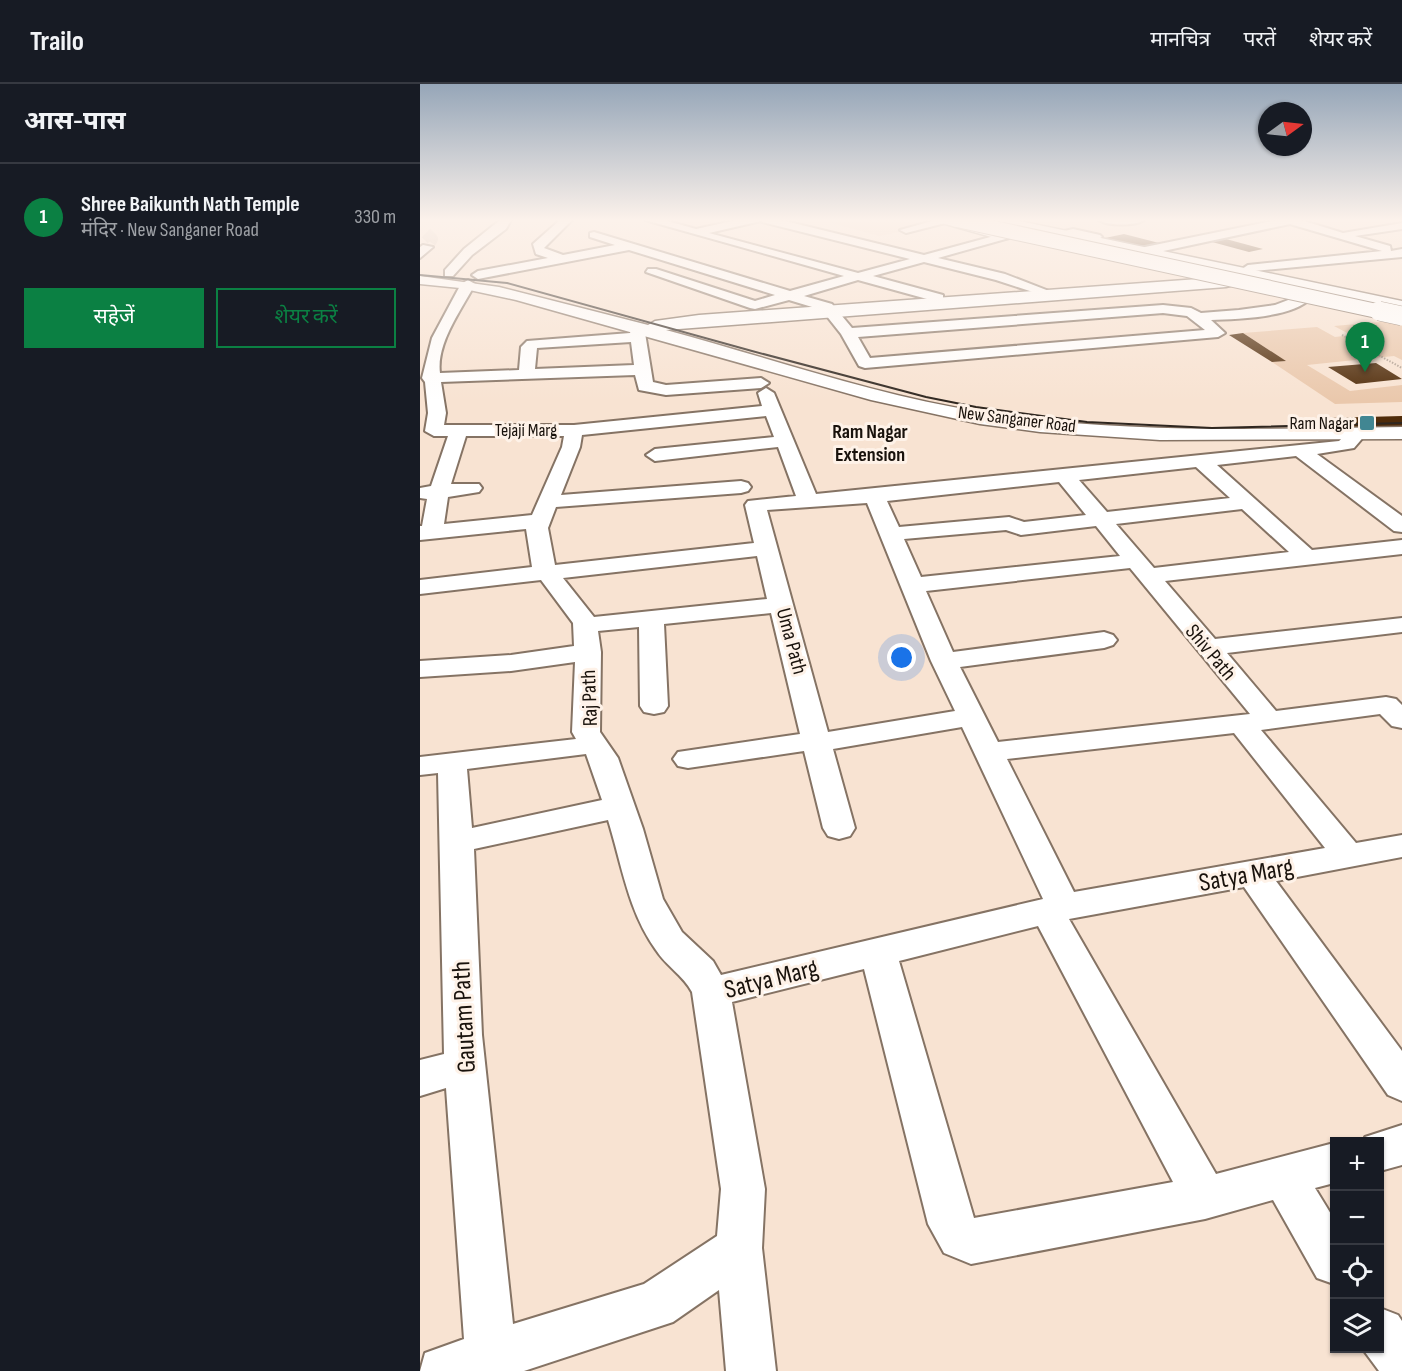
<!DOCTYPE html>
<html lang="hi">
<head>
<meta charset="utf-8">
<style>
	:root { --surface:#171b24; --page:#20242c; --text:#f1f3f6; --muted:#9ea1a6; --line:#363941; --accent:#0b8043 }
	body { margin:0; font-family:"Sofia Sans Condensed","Noto Sans Devanagari",sans-serif; background:var(--page); color:var(--text) }
	.controls { position:absolute; right:18px; bottom:18px; display:grid; overflow:hidden; border-radius:0px; box-shadow:0 2px 4px #0004 }
	.controls button { width:54px; height:54px; display:grid; place-items:center; padding:0; border:0; border-bottom:2px solid var(--line); background:var(--surface); color:var(--text); font:30px sans-serif }
	.compass { position:absolute; left:838px; top:18px; width:54px; height:54px; border-radius:50%; background:var(--surface); box-shadow:0 2px 4px #0004; rotate:75deg }
	.you { position:absolute; left:482px; top:574px; width:21px; height:21px; margin:-15px; border:4px solid #fff; border-radius:50%; background:#1a73e8; box-shadow:0 0 0 9px #1a73e833 }
	.badge { display:grid; place-items:center; width:39px; height:39px; border-radius:50%; background:var(--accent); color:#fff; font-size:20px; font-weight:700 }
	.pin { position:absolute; translate:-50% -50px; filter:drop-shadow(0 2px 3px #0008) }
	.pin::after { content:''; position:absolute; top:32px; width:21px; height:18px; background:inherit; clip-path:polygon(0 0,100% 0,50% 100%) }
	.list { margin:0; padding:0; list-style:none }
	h2 { display:flex; justify-content:space-between; align-items:center; height:78px; margin:0; padding:0 24px; font-size:26px }
	h2 small { font-size:20px; font-weight:400; color:var(--muted) }
	.list li { display:grid; grid-template-columns:39px 1fr auto; gap:18px; align-items:center; box-sizing:border-box; height:108px; padding:0 24px; border-top:2px solid var(--line) }
	.list b { display:block; font-size:22px; white-space:nowrap }
	.list p { margin:0; font-size:20px; white-space:nowrap; color:var(--muted) }
	.list em { font-size:20px; font-style:normal; color:var(--muted) }
	.actions { display:flex; gap:12px; padding:18px 24px }
	.actions a { flex:1; padding:14px 0; border:2px solid var(--accent); border-radius:0px; text-align:center; font-size:21px; color:var(--accent) }
	.actions .main { background:var(--accent); color:#fff }
	.icon { flex:none; width:33px; height:33px; fill:none; stroke:currentColor; stroke-width:2; stroke-linecap:round; stroke-linejoin:round }
	.map { position:relative; flex:none; width:982px; height:1287px; overflow:hidden }
	header { display:flex; align-items:center; gap:36px; box-sizing:border-box; height:84px; padding:0 30px; background:var(--surface); border-bottom:2px solid var(--line) }
	header strong { font-size:28px }
	nav { display:flex; gap:33px; margin-inline-start:auto; font-size:21px }
	main { display:flex }
	aside { flex:1; background:var(--surface) }
	.map>svg:first-child { display:block }
	.built { fill:#f1d5c0 }
	.green { fill:#eac8ac }
	.building { fill:#502c0a }
	.lines { fill:none; stroke-linecap:round; stroke-linejoin:round }
	.minor-tunnel { stroke:#d7c4b4; stroke-width:12; stroke-dasharray:12 6; stroke-linecap:butt }
	.minor-casing { stroke:#857364; stroke-width:4 }
	.major-casing { stroke:#857364; stroke-width:3 }
	.highway-casing { stroke:#857364; stroke-width:3 }
	.path { stroke:#b1a193; stroke-width:2; stroke-dasharray:1.5 1.5; stroke-linecap:butt }
	.minor { fill:#fff; fill-rule:evenodd }
	.major { fill:#fff; fill-rule:evenodd }
	.highway { fill:#fff; fill-rule:evenodd }
	.rail { stroke:#2f2720; stroke-width:2 }
	.highway-bridge-far1-casing { stroke:#857364; stroke-width:16; stroke-linecap:butt }
	.highway-bridge-casing { stroke:#857364; stroke-width:20; stroke-linecap:butt }
	.highway-bridge-far1 { stroke:#fff; stroke-width:14 }
	.highway-bridge { stroke:#fff; stroke-width:19 }
	.poi-dot { fill:#418692; stroke:#fef2e8; stroke-width:2 }
	.labels { text-anchor:middle; stroke-width:6; stroke-linejoin:round; paint-order:stroke }
	.far-street-label { font-size:18px; fill:#19120c; stroke:#fef2e8 }
	.far-poi-label { font-size:18px; fill:#19120c; stroke:#fef2e8; text-anchor:end }
	.far-quarter-label { font-size:20px; font-weight:bold; fill:#19120c; stroke:#fef2e8 }
	.street-label { font-size:21px; fill:#19120c; stroke:#fef2e8 }
	.near-street-label { font-size:26px; fill:#19120c; stroke:#fef2e8 }
</style>
</head>
<body>
<header>
<strong>Trailo</strong>
<nav><a>मानचित्र</a><a>परतें</a><a>शेयर करें</a></nav>
</header>
<main>
<aside>
<h2>आस-पास<small></small></h2>
<ul class="list">
<li><span class="badge">1</span><div><b>Shree Baikunth Nath Temple</b><p>मंदिर · New Sanganer Road</p></div><em>330 m</em></li>
</ul>
<div class="actions"><a class="main">सहेजें</a><a>शेयर करें</a></div>
</aside>
<div class="map">
<svg width="982" height="1287" viewBox="0 0 982 1287">
	<rect width="100%" height="100%" fill="#f8e3d2"/>
	<path class="built" d="M494,136l20,5 -55,11 -54,-15z"/>
	<path class="green" d="M982,236v40l-8,-4 -87,9 43,26 52,-6v17l-67,2 -63,-42 13,-1 -42,-28 74,-6 18,10 16,-2 -17,-9z"/>
	<path class="building" d="M704,150l35,9 -19,4 -35,-9z
		M806,155l37,10 -14,3 -37,-10z
		M823,249l43,28 -14,1 -43,-27z
		M956,279l26,16 -46,5 -28,-17z
		M982,332v21l-55,1 -20,-20z"/>
	<g class="lines">
		<path class="minor-tunnel" d="M6,149l6,6 -5,8"/>
		<defs>
			<path id="minor" d="M80,136h11l-5,9 -34,26 -19,21h-8v-6l19,-21z
				M140,136h12l-28,28 19,7 52,-10 -25,-8v-4l4,-1 196,59 54,-15 -199,-56h19l32,9 41,-9h44l143,35 81,-22 4,1v4l-71,20 67,16 44,17 -7,4 -46,-15 -72,-18 -51,14 70,19v6l-5,1 -80,-22 -54,16 28,8 20,24 311,-23 28,3 10,5 38,-3 36,-5 29,-11 7,4c-19,20 -74,21 -100,22l14,13 -7,4 -353,31 -6,-2 -18,-32 -19,-24 -33,-10 -34,9 -5,-1 -104,-36 2,-3h8l99,32 20,-6 -146,-45 -151,29 -6,-4 6,-4 70,-13 -12,-4 -3,-10zM341,137l1,1 148,37 -52,14 -149,-40zM743,229l24,3 18,14 -335,28 -12,-21z
				M516,136l13,2 -43,11 -6,-3z
				M679,136h45c-9,6 -36,6 -45,0z
				M857,136h24l42,13 59,-10v6l-47,7 35,10 1,5 11,-2v8l-158,15 -2,-3 6,-4 134,-14 -92,-27 -150,32 -6,-4 6,-4z
				M653,145l27,6 2,2 -13,7 -6,-3 3,-3c-11,-2 -27,2 -35,-4z
				M3,161l10,2 -13,11v-11z
				M48,196l7,4c-13,25 -39,59 -35,89l79,-3 2,-23 6,-6 103,-8 2,-5 10,-4 7,4 -4,5 8,49 13,3 95,-7 8,5 -8,5 -95,7 -27,-5 -4,-15 -194,7 5,31 -2,12h130l188,-19 -4,-13 8,-5 8,5 42,101 523,-53 12,-11h12l3,4 -12,14 -37,6 85,62v16l-8,-1 -98,-75 -79,9 95,85 90,-10v14l-237,27 50,58 187,-21v14l-175,21 49,58 110,-14 10,2 6,6v23l-10,-2 -12,-12 -119,16 95,113 46,-8v22l-126,24 126,170v50l-14,-6 -144,-208 -175,32 147,255 118,-31v40l-19,5 19,31v65l-17,-6 -44,-78 -68,19 -234,45 -27,-11 -16,-29 -64,-255 -132,33 33,187 -3,59 14,123h-50l-7,-81 -46,32 -149,49h-104l5,-18 39,-14 -18,-251 -26,8v-36l24,-6 -6,-281 -18,2v-18l156,-18 -4,-7 3,-70 -64,9 -91,6v-16l91,-6 63,-9 -1,-23 -32,-43 -121,14v-14l112,-13 -6,-38 -106,11v-14h2l5,-27 -7,-1v-10l11,-2 17,-50h-14l-9,-5 3,-18 -3,-31 -3,-4 10,-40 29,-54zM211,258l3,23 -99,4 2,-21zM346,332l8,21 -119,12 -9,6 9,6 123,-14 18,49 -48,5 -3,4 9,38 -199,22 -7,-37 8,-21 185,-14 7,-2 3,-4 -3,-4 -7,-2 -180,14 19,-48 2,-12zM46,352h98l-2,11 -30,68 -88,9 4,-27 31,-5 3,-4 -3,-4h-28zM776,383l34,31 -123,14 -28,-32zM639,398l27,33 -62,7 -15,-5 -110,10 -12,-26zM447,419l64,158 24,50 -127,21 -61,-222zM822,425l47,43 -135,16 -38,-44zM676,442l24,30 -199,21 -17,-38 102,-9 15,5zM337,472l10,43 -173,18 -31,-39zM710,484l120,146 -252,28 -38,-75 144,-19 9,-3 4,-5 -4,-5 -9,-3 -151,20 -27,-61zM351,529l29,121 -122,18 -5,7 5,7 10,2 116,-17 19,77 5,8 11,3 11,-3 5,-8 -22,-79 129,-22 81,172 -322,76 -8,-14 -31,-29 -19,-33 -20,-70 -25,-71 -18,-26 1,-80 -3,-21 41,-4 1,79 4,6 10,2 10,-2 4,-6 -4,-82zM814,649l91,115 -251,44 -67,-133zM166,670l16,46 -130,28 -5,-59zM188,736c14,45 20,91 48,130 10,16 27,25 36,42l29,197 -4,47 -73,48 -131,40 -31,-289 -8,-186zM618,842l135,256 -199,36 -75,-257z
				M982,1041v40l-22,6v-29h-17l2,-5z
				M960,1224l18,7 4,6v50h-23l-17,-23h18z"/>
			<path id="major" d="M834,188l7,4 -2,3 -33,8 -560,43c104,28 208,65 315,82 139,22 281,17 421,15v12l-242,1 -120,-8 -60,-8 -109,-24 -355,-100 -56,-12 -40,-4v-8l79,11 149,38 7,-4 44,-6 527,-38z"/>
			<path id="highway" d="M511,136h24l45,11 2,3 -7,4z
				M569,136h26l387,81v10z"/>
		</defs>
		<use href="#minor" class="minor-casing"/>
		<use href="#major" class="major-casing"/>
		<use href="#highway" class="highway-casing"/>
		<path class="path" d="M922,251l60,33"/>
		<use href="#minor" class="minor"/>
		<use href="#major" class="major"/>
		<use href="#highway" class="highway"/>
		<path class="rail" d="M0,191l87,8 245,68 174,46 50,10 111,15 125,6 190,-5"/>
		<defs>
			<path id="highway-bridge-far1" d="M537,136l429,93"/>
			<path id="highway-bridge" d="M959,227l23,5"/>
		</defs>
		<use href="#highway-bridge-far1" class="highway-bridge-far1-casing"/>
		<use href="#highway-bridge" class="highway-bridge-casing"/>
		<use href="#highway-bridge-far1" class="highway-bridge-far1"/>
		<use href="#highway-bridge" class="highway-bridge"/>
	</g>
	<linearGradient id="sky" x2="0" y2="1"><stop stop-color="#96a6b8"/><stop offset="0.43" stop-color="#fcf2eb"/><stop offset="1" stop-color="#fcf2eb" stop-opacity="0"/></linearGradient>
	<rect width="982" height="317" fill="url(#sky)"/>
	<rect class="poi-dot" x="939" y="331" width="16" height="16" rx="3"/>
	<g class="labels">
		<g class="far-street-label">
			<text transform="translate(597 335) rotate(7)" y="6">New Sanganer Road</text>
			<text x="106" y="352">Tejaji Marg</text>
		</g>
		<g class="far-poi-label">
			<text x="934" y="345">Ram Nagar</text>
		</g>
		<g class="far-quarter-label">
			<text x="450" y="354">Ram Nagar<tspan x="450" dy="23">Extension</tspan></text>
		</g>
		<g class="street-label">
			<text transform="translate(372 557) rotate(75)" y="7">Uma Path</text>
			<text transform="translate(791 568) rotate(50)" y="7">Shiv Path</text>
			<text transform="translate(169 614) rotate(-92)" y="7">Raj Path</text>
		</g>
		<g class="near-street-label">
			<text transform="translate(826 790) rotate(-10)" y="9">Satya Marg</text>
			<text transform="translate(351 894) rotate(-14)" y="9">Satya Marg</text>
			<text transform="translate(43 933) rotate(-93)" y="9">Gautam Path</text>
		</g>
	</g>
</svg>
<div class="controls">
<button>+</button>
<button>−</button>
<button><svg class="icon" aria-label="locate" viewBox="0 0 24 24"><circle cx="12" cy="12" r="6"/><path d="M12 2v4M12 18v4M2 12h4M18 12h4"/></svg></button>
<button><svg class="icon" aria-label="layers" viewBox="0 0 24 24"><path d="M12 4l9 5-9 5-9-5zM3 14l9 5 9-5"/></svg></button>
</div>
<svg class="compass" viewBox="-18 -18 36 36"><path d="M0-13l5 13h-10z" fill="#e53935"/><path d="M0 13l5-13h-10z" fill="#9ea1a6"/></svg>
<div class="you"></div>
<div class="pin badge" style="left:945px;top:288px">1</div>
</div>
</main>
</body>
</html>
